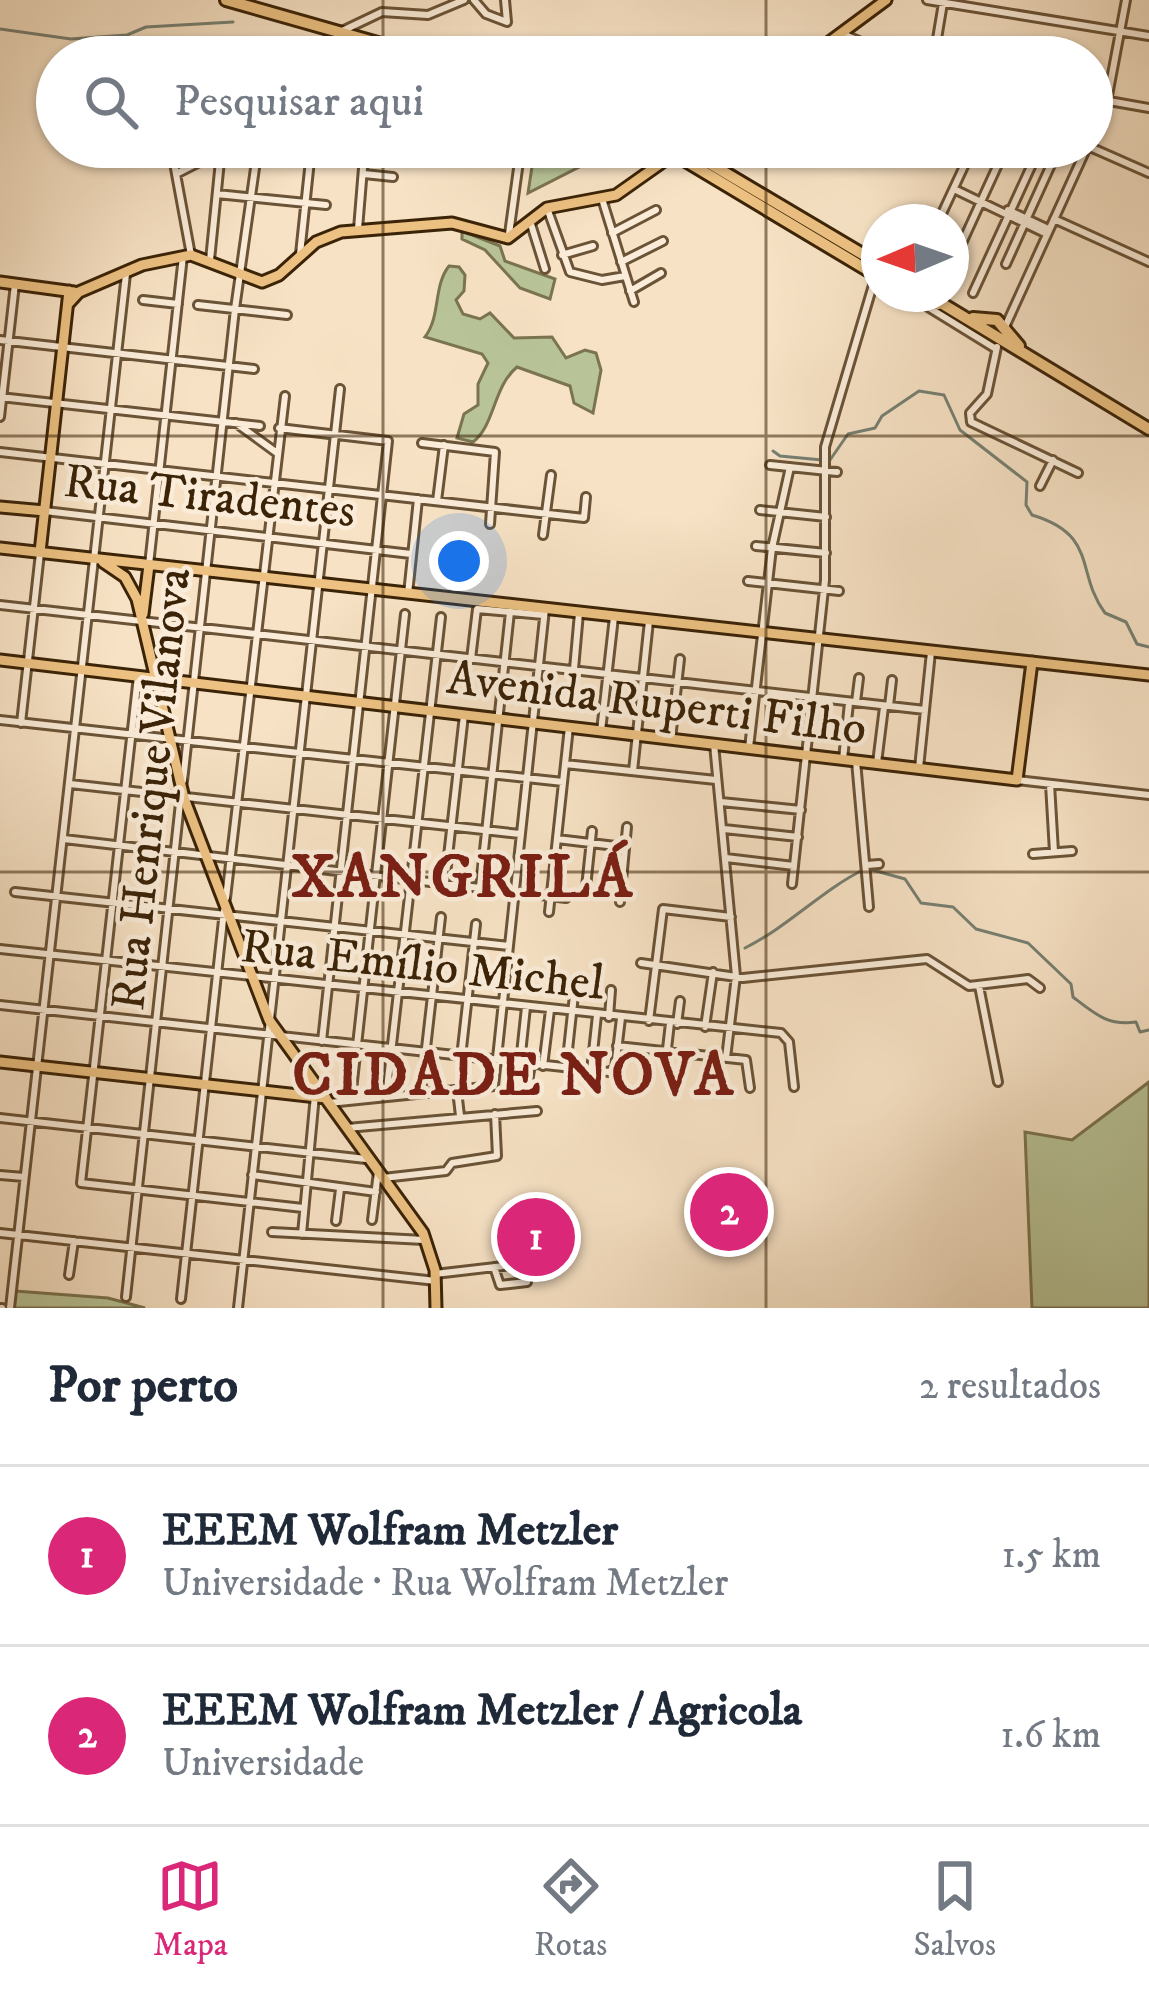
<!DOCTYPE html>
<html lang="pt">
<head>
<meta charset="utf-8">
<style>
	:root { --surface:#fff; --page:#f2f2f3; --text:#1f2937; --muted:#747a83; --line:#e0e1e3; --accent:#db2777 }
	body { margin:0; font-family:"IM FELL DW Pica",serif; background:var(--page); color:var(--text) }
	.compass { position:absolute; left:861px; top:204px; width:108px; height:108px; border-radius:50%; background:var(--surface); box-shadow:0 3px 9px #0004; rotate:268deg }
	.you { position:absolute; left:459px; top:561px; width:42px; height:42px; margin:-30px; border:9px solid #fff; border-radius:50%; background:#1a73e8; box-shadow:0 0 0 18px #1a73e833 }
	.badge { display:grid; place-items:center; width:78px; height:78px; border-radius:50%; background:var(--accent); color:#fff; font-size:39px; font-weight:700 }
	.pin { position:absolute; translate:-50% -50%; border:6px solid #fff; box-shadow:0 3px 12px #0006 }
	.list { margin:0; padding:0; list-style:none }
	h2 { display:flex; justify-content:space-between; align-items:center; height:156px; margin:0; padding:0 48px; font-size:51px }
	h2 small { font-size:39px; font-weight:400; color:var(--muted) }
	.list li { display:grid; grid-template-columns:78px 1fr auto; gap:36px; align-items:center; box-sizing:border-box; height:180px; padding:0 48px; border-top:3px solid var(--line) }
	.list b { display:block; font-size:45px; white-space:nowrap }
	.list p { margin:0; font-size:39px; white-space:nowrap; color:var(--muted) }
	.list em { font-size:39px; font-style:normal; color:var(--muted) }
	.icon { flex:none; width:66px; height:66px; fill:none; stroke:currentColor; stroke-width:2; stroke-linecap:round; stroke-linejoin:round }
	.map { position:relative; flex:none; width:1149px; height:1308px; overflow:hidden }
	.search { position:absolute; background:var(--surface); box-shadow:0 3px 9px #0004; left:36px; right:36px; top:36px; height:132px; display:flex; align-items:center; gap:30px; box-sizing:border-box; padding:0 42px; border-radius:66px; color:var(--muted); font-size:45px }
	.sheet { height:516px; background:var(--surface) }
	nav { display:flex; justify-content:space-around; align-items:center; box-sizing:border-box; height:168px; border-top:3px solid var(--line); background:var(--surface); font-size:33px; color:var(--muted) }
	nav a { display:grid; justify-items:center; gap:6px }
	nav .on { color:var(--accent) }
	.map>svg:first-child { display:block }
	.green { fill:#b8c498; stroke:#7a7450; stroke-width:3 }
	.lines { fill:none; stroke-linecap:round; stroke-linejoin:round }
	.stream { stroke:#767f72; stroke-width:3 }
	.minor-casing { stroke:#6a5336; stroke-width:12 }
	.major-casing { stroke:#3b2307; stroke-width:15 }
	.highway-casing { stroke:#3b2307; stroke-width:16 }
	.minor { stroke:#faecd9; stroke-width:6 }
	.major { stroke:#ecc182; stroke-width:9 }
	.highway { stroke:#ecc182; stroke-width:10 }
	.grid { fill:none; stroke:#3b2307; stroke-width:3; stroke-opacity:0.55 }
	.labels { text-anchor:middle; stroke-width:9; stroke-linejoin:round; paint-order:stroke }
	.street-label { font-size:48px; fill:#3b2307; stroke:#faecd9 }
	.district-label { font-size:60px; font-weight:bold; letter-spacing:3px; fill:#7a1f14; stroke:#faecd9 }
</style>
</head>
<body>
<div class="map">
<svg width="1149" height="1308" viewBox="0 0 1149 1308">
	<rect width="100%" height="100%" fill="#f7e2c5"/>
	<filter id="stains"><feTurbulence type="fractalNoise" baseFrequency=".00167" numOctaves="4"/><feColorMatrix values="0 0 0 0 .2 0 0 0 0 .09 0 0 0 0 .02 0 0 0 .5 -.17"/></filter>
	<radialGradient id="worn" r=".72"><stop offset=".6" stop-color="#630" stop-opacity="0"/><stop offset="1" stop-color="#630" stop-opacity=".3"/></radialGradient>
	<path class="green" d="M535,147h49l1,17 -57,29z
		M462,231l38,15 5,15 50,18 -5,20 -30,-11 -35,-38 -23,-11z
		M449,266l10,1 6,8 -1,16 -8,9 7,14 17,5 10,-6 24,25 38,-1 14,21 19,-8 11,3 5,17 -8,43 -19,-10 -4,-17 -53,-19c-24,20 -22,58 -44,75l-16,-4 7,-24 14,-9v-21l10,-21 -6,-9 -57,-17c16,-21 8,-51 24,-71z
		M1149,1082v226h-117l-7,-176 47,8z
		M15,1291l93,7 37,10h-132z"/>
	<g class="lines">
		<path class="stream" d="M0,29l71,10 56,-4 19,-8 87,-5
			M773,451l7,5 42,4
			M830,460l18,-26 27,-6 7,-12 37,-25 25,4 16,35 67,52 -1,23 6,10c67,20 43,58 73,98l21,9 11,22 12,3
			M869,869l36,10 16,24 32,4 23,22 52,14 43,41 2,13c22,17 35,29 63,25l4,10 9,-2
			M745,948c44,-22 78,-59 120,-79"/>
		<defs>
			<path id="minor" d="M474,0l12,14 21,8 -2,-22
				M927,0l222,36
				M382,12l46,3 36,-15
				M841,33l53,24
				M284,57l47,-18
				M324,57l16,-25 42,-20
				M934,57l9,-54
				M1092,98l57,10
				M1092,135l15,-34 19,-101
				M171,147l20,108
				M1090,147l59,26
				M311,149l53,7 -6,73
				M507,156l23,3
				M176,174l53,-27
				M364,174l29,3
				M954,189l91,44
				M217,194l109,11
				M603,202l31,100
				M547,208l23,64 32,8 23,-4
				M1008,210l38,18
				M1054,219l95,43
				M530,221l15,48
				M938,222l35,-75
				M612,233l44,-23
				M509,234l12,-87
				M300,254l11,-103
				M562,255l31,-9
				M210,260l11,-109
				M621,262l42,-21
				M1006,264l53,-117
				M951,267l55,-120
				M630,291l31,-18
				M973,293l67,-146
				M143,300l35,4
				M923,304l73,45
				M198,305l89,10
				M1005,327l82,-180
				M0,340l254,29
				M997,347l-10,47 -17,19 1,9 107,51
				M0,397l260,29
				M0,417l15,-133
				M236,423l41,30
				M279,428l109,13 -66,600
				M422,443l73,9 -5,72
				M0,452l584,66 2,-21
				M770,465l67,7
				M1040,486l13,-26
				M437,501l7,-56
				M760,510l66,7
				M45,511l366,43
				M543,535l8,-60
				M756,546l70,7
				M149,565l34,-309
				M748,581l91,10
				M408,594l10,-95
				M0,605l925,105
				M471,659l6,-50 66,6
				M574,669l5,-56
				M138,676l-57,507 222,25
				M856,702l3,-24
				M889,706l3,-26
				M0,720l563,62
				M21,723l19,-170
				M601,731l13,-114
				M671,739l9,-80
				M714,744l22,232 -10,82
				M749,748l23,-200 18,-81
				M843,759l6,-56
				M856,761l13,146
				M877,763l7,-56
				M565,764l151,16
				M919,768l12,-116
				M633,771l16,-150
				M1017,780l132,15
				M183,781l52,-472 23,-162
				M70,784l450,50
				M1050,784l4,68
				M721,802l80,8
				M724,829l74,8
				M64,839l502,59
				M557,839l67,8
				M1033,854l39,-3
				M726,858l68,8
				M867,865l12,-1
				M445,883l19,-168
				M792,884l33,-304v-133l51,-172
				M480,887l30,-275
				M586,887l6,-56
				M15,892l494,54
				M226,898l59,-502
				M620,902l7,-75
				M549,912l20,-185
				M0,949l781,84 8,9 5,45
				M641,963l102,15 184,-19 42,27 59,-7 12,9
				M979,986l19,96
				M0,1005l609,67 6,-4 6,-50
				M609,1017l2,-27
				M649,1021l14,-112 68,8
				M677,1024l3,-23
				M705,1027l8,-55
				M617,1046l129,14 4,28
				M461,1057l15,-133
				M520,1063l6,-56
				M543,1066l7,-56
				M665,1066l5,-43
				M566,1068l8,-73
				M591,1071l6,-56
				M528,1082l3,-18
				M457,1090l3,26
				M421,1092l20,-175
				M386,1097l55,-480
				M351,1099l54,-485
				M329,1103l165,-17 51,-477
				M0,1118l366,41
				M347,1128l190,-17
				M0,1175l24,2
				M252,1175l124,17
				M383,1178l63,-7 6,-8 45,-7 -2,-42
				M372,1220l6,-48
				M336,1221l4,-32
				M272,1232l152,8
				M0,1233l436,48
				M302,1234l13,-139
				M494,1267l6,18 27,-3
				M435,1274l129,-15
				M69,1275l5,-34
				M126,1297l55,-503
				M181,1299l43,-388
				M0,1308h2
				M10,1308l116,-1034
				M238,1308l102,-919"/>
			<path id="major" d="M809,57l77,-57
				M0,282l74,10
				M68,304l11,-12 63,-27 49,-10 71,27 17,-7 37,-33 25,-10 111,-9 56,15 39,-30 69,-13 58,-41
				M0,507l45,4
				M0,548l1149,127
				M40,552l29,-261
				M103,562l22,15 12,22 47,199 85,222 154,213 12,37 1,38
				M143,614l6,-49
				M0,660l1017,120 15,-118
				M0,1062l326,36"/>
			<path id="highway" d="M226,0l201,57
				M682,147l197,117
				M674,154l205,123
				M907,294l31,10
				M926,294l223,135
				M973,318l24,2 22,26"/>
		</defs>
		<use href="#minor" class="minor-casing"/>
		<use href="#major" class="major-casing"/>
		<use href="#highway" class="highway-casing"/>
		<use href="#minor" class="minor"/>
		<use href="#major" class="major"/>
		<use href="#highway" class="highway"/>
	</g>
	<path class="grid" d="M383,0v57M766,0v57M383,147v1161M766,147v1161M0,436h1149M0,872h1149"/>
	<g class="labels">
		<g class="street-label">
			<text transform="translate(210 494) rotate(6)" y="17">Rua Tiradentes</text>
			<text transform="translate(657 701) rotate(7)" y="17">Avenida Ruperti Filho</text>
			<text transform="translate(149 789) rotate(-84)" y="17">Rua Henrique Vilanova</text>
			<text transform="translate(423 963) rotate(6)" y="17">Rua Emílio Michel</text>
		</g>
		<g class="district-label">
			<text x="463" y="896">XANGRILÁ</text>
			<text x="514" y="1094">CIDADE NOVA</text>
		</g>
	</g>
	<rect width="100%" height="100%" filter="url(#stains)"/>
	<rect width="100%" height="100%" fill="url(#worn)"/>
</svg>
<svg class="compass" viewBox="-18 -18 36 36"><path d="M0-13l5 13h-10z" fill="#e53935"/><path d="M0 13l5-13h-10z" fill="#747a83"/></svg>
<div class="you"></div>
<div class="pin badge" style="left:536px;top:1237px">1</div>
<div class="pin badge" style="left:729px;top:1212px">2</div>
<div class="search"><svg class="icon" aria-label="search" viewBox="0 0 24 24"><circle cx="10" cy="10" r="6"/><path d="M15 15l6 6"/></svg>Pesquisar aqui</div>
</div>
<section class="sheet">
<h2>Por perto<small>2 resultados</small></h2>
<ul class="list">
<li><span class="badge">1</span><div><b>EEEM Wolfram Metzler</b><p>Universidade · Rua Wolfram Metzler</p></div><em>1.5 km</em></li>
<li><span class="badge">2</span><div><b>EEEM Wolfram Metzler / Agricola</b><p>Universidade</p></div><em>1.6 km</em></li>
</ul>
</section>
<nav>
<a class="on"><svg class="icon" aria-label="map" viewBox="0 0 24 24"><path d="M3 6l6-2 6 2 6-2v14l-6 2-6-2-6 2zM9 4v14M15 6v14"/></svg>Mapa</a>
<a><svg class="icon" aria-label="directions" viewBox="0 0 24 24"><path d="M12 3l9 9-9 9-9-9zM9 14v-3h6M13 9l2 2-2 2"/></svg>Rotas</a>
<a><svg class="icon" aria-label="saved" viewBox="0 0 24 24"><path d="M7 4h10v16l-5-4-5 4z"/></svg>Salvos</a>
</nav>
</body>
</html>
